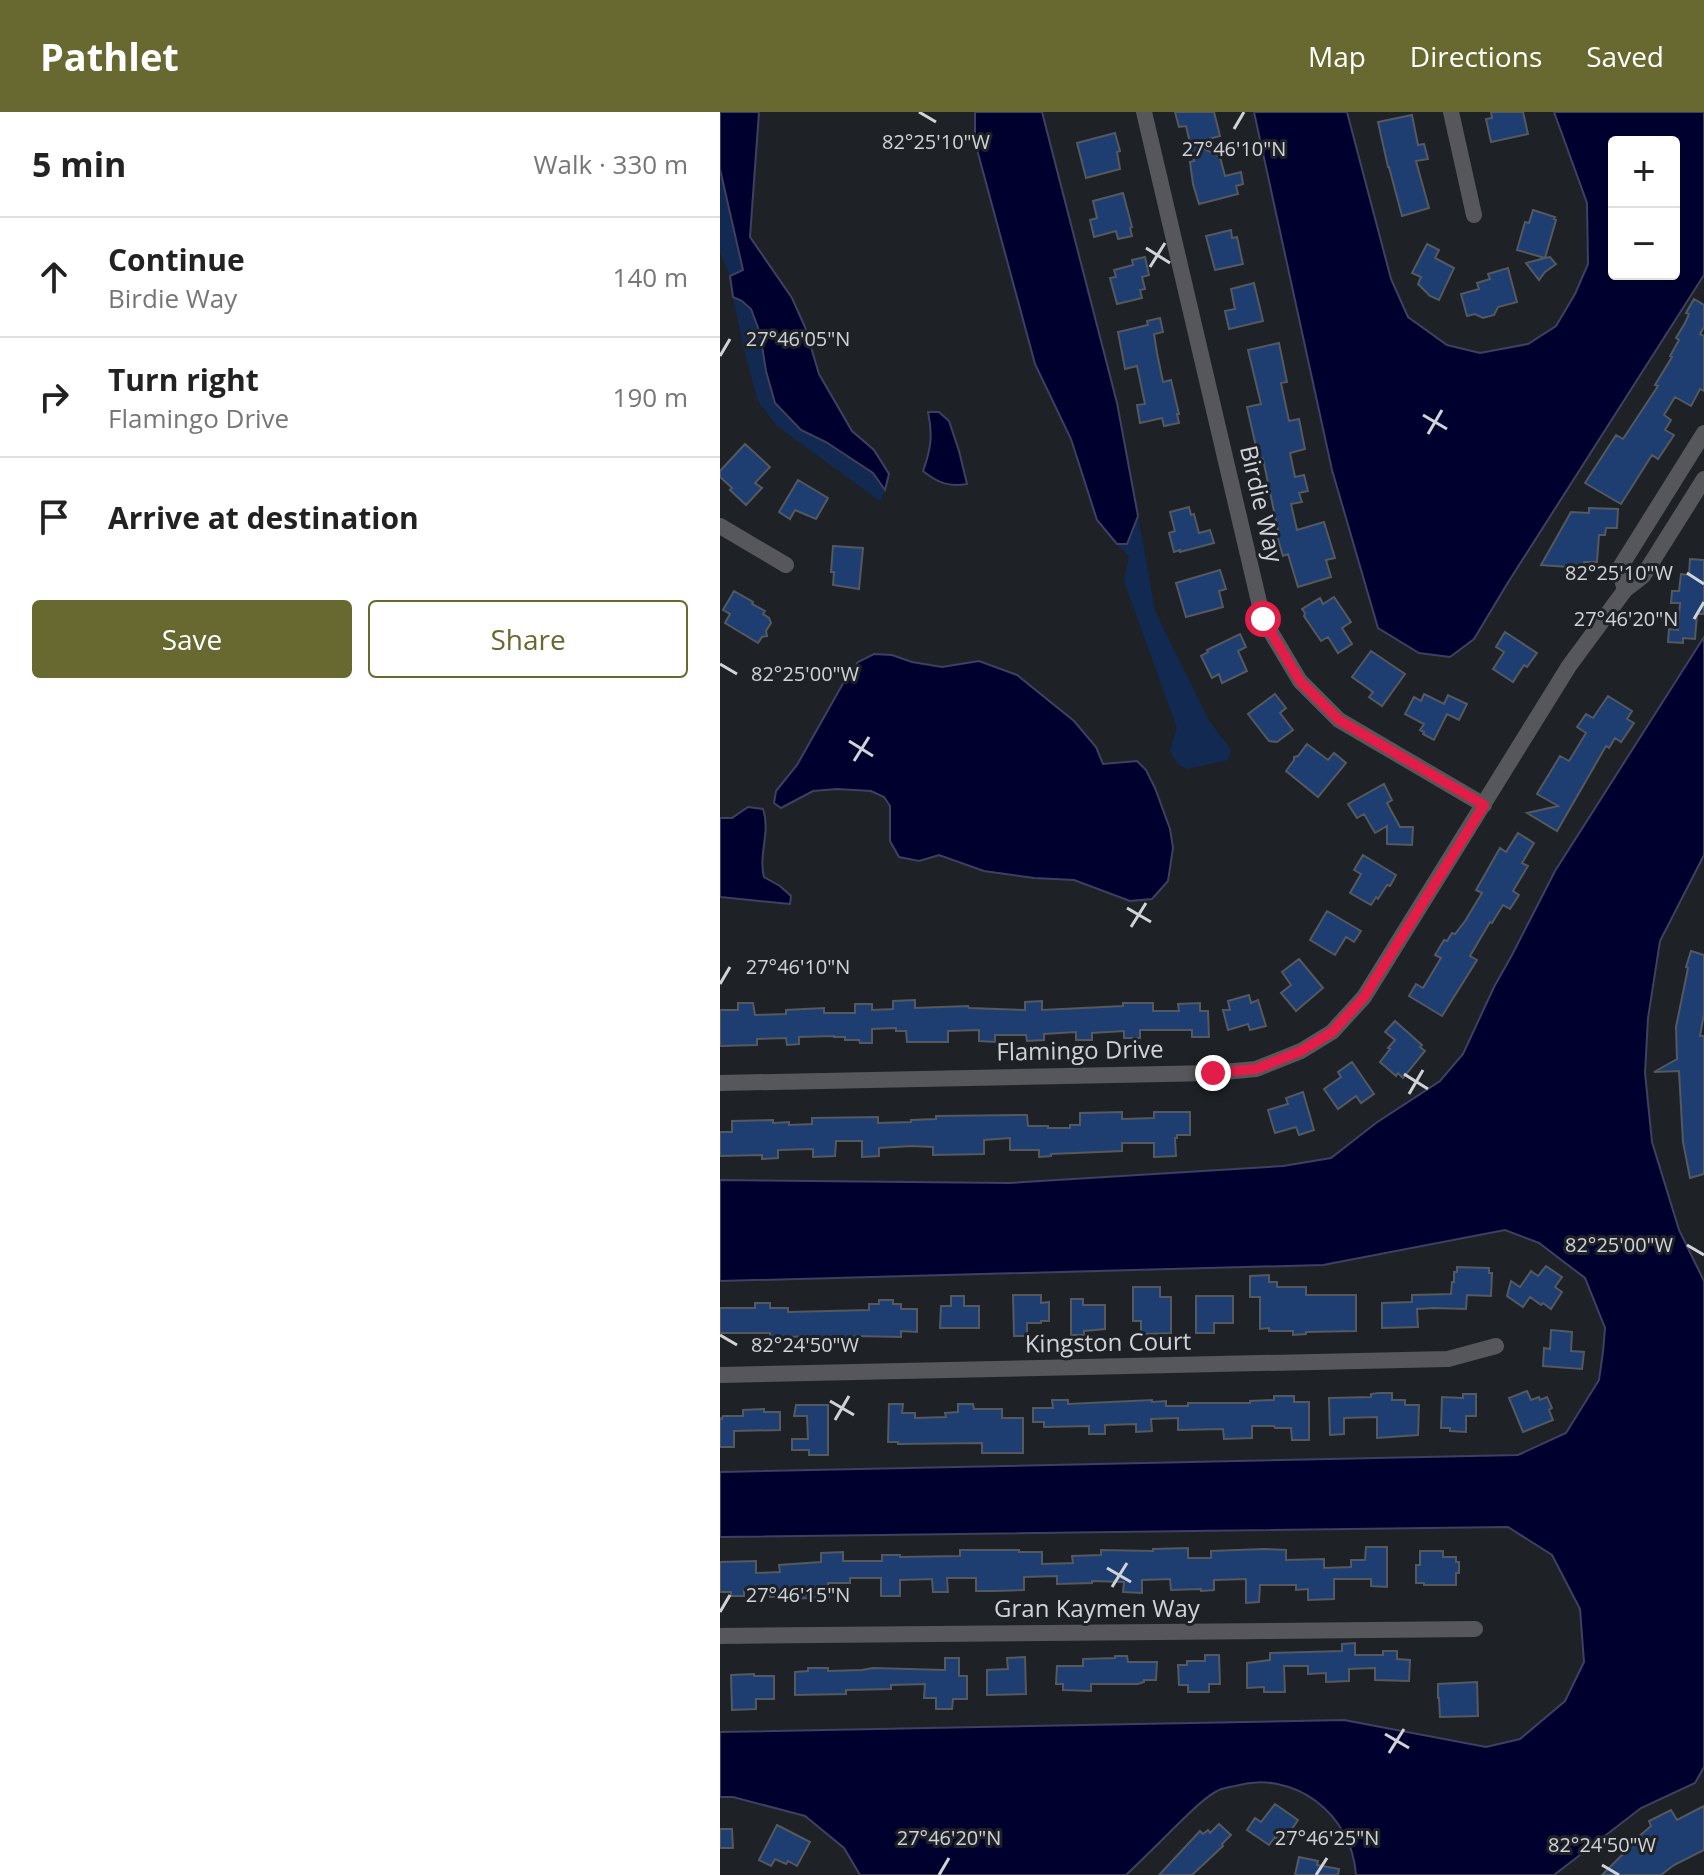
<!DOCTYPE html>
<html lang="en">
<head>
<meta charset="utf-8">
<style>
	:root { --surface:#fff; --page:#f2f2f2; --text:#222; --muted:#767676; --line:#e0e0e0; --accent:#686930 }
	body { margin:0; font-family:"Open Sans",sans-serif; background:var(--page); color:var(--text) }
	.controls { position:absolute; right:24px; top:24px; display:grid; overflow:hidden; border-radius:8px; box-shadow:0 2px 6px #0004 }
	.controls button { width:72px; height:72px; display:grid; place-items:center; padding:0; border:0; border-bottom:2px solid var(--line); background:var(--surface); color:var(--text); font:40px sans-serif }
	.stop { position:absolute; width:24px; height:24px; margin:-18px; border:6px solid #e11d48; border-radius:50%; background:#fff }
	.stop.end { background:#e11d48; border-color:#fff; box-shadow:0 2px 8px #0008 }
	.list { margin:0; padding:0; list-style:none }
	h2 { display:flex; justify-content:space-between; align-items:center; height:104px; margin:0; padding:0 32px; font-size:34px }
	h2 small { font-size:26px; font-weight:400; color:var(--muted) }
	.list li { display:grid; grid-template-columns:52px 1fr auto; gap:24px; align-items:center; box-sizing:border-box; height:120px; padding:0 32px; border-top:2px solid var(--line) }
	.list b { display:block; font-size:30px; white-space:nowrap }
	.list p { margin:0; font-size:26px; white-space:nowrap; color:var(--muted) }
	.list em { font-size:26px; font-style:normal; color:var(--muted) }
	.actions { display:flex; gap:16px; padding:24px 32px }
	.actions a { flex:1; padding:18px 0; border:2px solid var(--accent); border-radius:8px; text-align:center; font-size:28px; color:var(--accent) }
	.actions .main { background:var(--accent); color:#fff }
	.icon { flex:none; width:44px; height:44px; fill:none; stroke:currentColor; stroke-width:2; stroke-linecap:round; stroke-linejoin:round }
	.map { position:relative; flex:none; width:984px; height:1763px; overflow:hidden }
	header { display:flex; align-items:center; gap:48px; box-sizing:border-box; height:112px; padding:0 40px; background:var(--accent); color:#fff }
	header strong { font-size:38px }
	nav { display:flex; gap:44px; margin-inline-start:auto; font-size:28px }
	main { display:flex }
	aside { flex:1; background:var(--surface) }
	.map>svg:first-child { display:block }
	.green { fill:#122a52 }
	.water { fill:#00002e; stroke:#3f3f61; stroke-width:2; fill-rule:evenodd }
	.building { fill:#1e3e71; stroke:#54585f; stroke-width:2 }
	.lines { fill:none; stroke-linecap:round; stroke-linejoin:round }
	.minor { stroke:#56575a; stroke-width:16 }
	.route { stroke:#e11d48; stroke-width:10 }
	.ticks { fill:none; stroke:#d1d3d7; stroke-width:3 }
	.labels { text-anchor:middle; stroke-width:6; stroke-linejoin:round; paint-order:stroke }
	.street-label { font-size:24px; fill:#d1d3d7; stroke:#1e2227 }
	.ticks-label { font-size:20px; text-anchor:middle; fill:#d1d3d7; stroke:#1e2227; stroke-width:6; stroke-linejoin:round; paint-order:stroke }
</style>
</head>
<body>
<header>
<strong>Pathlet</strong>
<nav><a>Map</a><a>Directions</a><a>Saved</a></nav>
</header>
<main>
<aside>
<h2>5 min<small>Walk · 330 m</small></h2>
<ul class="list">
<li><svg class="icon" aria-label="ahead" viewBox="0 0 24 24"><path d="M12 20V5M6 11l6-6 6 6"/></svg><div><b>Continue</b><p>Birdie Way</p></div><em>140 m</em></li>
<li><svg class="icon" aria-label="right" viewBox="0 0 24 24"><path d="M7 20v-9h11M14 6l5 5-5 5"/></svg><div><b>Turn right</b><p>Flamingo Drive</p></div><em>190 m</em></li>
<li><svg class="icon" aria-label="arrive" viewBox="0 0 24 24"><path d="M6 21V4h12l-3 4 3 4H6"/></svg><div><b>Arrive at destination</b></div></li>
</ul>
<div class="actions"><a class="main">Save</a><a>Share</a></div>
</aside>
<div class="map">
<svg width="984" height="1763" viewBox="0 0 984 1763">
	<rect width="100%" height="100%" fill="#1e2227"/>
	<path class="green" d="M0,57l24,102 -14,5 -10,-24z
		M13,185l9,4 9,8 9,24 6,38 9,32 26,27 25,12 47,31 12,17 -5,11 -103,-75 -19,-25 -14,-52z
		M418,404l17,95 53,108 23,31 -3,10 -41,9 -9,-4 -8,-14 7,-23 -53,-147 5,-25 -12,-12h10z"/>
	<path class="water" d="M0,0h39l-9,125 42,61 13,29 14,47 33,57 22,19 15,24 -4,16 -12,-17 -47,-31 -25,-12 -26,-27 -9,-32 -6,-38 -9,-24 -9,-8 -9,-4 -3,-21 13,-6 -23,-101z
		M255,0h67l75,291 21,113 -11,28h-10l-20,-24 -26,-81 -36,-75 -60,-222z
		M534,0h93l44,167 17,38 39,28 33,8 48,-9 28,-18 19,-32 13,-30 -1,-61 -33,-91h150v163l-197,309 -33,55 -24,18 -31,-4 -41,-25 -46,-158zM894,30h60v132h-60z
		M208,300h11l10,9 10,30 8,33c-19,3 -29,-1 -44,-13 8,-22 10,-36 5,-59z
		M984,525v218l-44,86 -12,77 -3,55 7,69 27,88 25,51v486l-9,16 -54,25 -87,67h-198c-4,-61 -62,-106 -121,-89 -6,1 -13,2 -18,5 -15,8 -26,21 -38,32 -17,17 -35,35 -53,52h-266l-16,-27 -39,-32 -72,-19h-13v-65l624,-12 142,27 34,-8 45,-38 19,-39 -4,-53 -28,-54 -44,-28 -788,10v-65l798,-17 48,-22 33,-53 4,-28 2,-24 -20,-50 -46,-35 -34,-13 -182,35 -603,16v-101l289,3 274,-17 48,-8 45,-35 64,-42 23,-27 31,-67 18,-32 43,-84z
		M154,542l18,1 20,7 30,5 37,-6 38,14 57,46 22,26 7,17 34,-3 9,9 9,18 15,41 3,19 -5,33 -16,18 -22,2 -56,-21 -40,-2 -50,-7 -45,-16 -20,6 -20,-4 -9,-16v-35l-6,-9 -13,-6 -34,-2 -24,2 -32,17 -7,-5 2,-12 21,-26 48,-85 13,-18z
		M28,695l15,2c8,23 -5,45 1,68l16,9 11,10 -1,8 -70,-7v-79h12z"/>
	<path class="building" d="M455,0h39l6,24 -27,7 27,14 5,19 16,-4 2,12 -7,2 2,8 -39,10 -6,-20 -3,-22 4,-1 -8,-35 -7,1z
		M771,0h32l5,22 -37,8 -5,-23 6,-1z
		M692,3l6,30 6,-1 4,15 -12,2 13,47 -27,8 -13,-49h-1l-10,-45z
		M395,21l5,18 -3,1 3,17 -34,9 -9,-35z
		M403,81l9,34 -2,1 2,8 -14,3 -2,-8 -22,6 -4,-17 7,-2 -4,-17z
		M813,98l22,7 -1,2 2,1 -11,38 5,-1 6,7 -11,8 -6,8 -13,-17 19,-5 -28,-8 8,-28 4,1z
		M511,118l1,8 5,-1 6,27 -28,6 -9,-34z
		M707,132l12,6 -4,8 19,10 -15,32 -9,-4 -12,-12 3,-7 -9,-4z
		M425,145l4,18 -7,2 3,12 -5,1 2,8 -25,6 -7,-26 6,-1 -2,-7 19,-5 -1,-5z
		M788,156l9,34 -19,5 -4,8 -11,3 -8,-4 -8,2 -6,-22 18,-5 -2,-6 13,-4 -2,-5z
		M534,171l9,38 -34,8 -4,-18 10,-2 -4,-20z
		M974,187l10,6v22l-4,7 4,2v55l-4,-2 -9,17 -16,-9 -11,18 7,5 -6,10 9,5 -16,24 -6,-4 -31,49 -36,-21 31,-48 7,4 35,-53 -3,-1 17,-28 -2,-1 9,-16 -3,-2 9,-15 4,-9 -3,-1z
		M440,206l3,14 -9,2 3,19 6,29 8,-2 8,34h-2l2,9 -15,3 -2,-8 -22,5 -3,-18 8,-1 -8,-38 -12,3 -7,-37 30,-7 -1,-4z
		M559,231l8,39 -6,1 8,38 10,-2 6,30 -15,4 5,24 9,-2 4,16 -9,2 3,9 -11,2 6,26 27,-8 11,36 -9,2 5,17 -33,10 -10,-33 -5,2 -6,-20 2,-1 -16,-76 -4,1 -12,-53 14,-3 -13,-54z
		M25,332l25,23 -15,16 7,5 -16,17 -16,-15 2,-2 -12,-11v-6z
		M78,368l30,18 -12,21 -21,-9 -5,9 -11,-7z
		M469,395l2,8 3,-1 5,19 11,-3 4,13 -34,9v-2l-6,2 -5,-19 6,-2 -5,-19z
		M869,396l29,1 -1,19h-11l-1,7h-6l-2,27h-13l-1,6 -42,-3 30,-53 18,1z
		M113,434l30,2 -4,41 -26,-4 1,-13h-3z
		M970,447l14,1v54h-7l-2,25 -12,-1v5l-15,-1 1,-13 9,1 2,-27h-9l1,-12h7l2,-17 8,1z
		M500,458l6,19 -7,2 4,16 -37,10 -10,-34z
		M14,479l19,11 -1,2 13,7 -2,3 6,4 2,5 -5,8 1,5 -5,1 -4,6 -33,-20 5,-9 -7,-4z
		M614,485l17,25 -9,6 10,16 -14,9 -10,-16 -7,4 -17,-25 1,-3 -3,-4 18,-11 3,6z
		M785,520l32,21 -10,14 -3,-2 -11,17 -20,-13 11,-17 -8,-5z
		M520,522l6,13 -8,4 9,20 -25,12 -3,-9 -7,4 -11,-22 7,-4 -1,-2z
		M651,539l34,23 -23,32 -13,-9 4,-5 -21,-15z
		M555,582l11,14 -6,5 13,17 -16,12 -8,-1 -21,-27z
		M704,582l20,10 4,-9 19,9 -8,16 -12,-6 -13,26 -11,-6 1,-2 -4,-2 4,-6 -19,-10 9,-17 7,4z
		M888,584l24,15 -5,8 7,4 -13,19 -6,-4 -6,10 -3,-2 -49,85 -30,-18 31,-7 -21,-12 23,-38 9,5 17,-28 -9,-6 9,-13 7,4z
		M587,632l21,16 6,-7 12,10 -28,34 -32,-26 8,-11v-3l4,-1z
		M664,672l8,16 -5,3 13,24h13l-1,18 -25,-1v-18l-12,7 -11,-19 -7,4 -9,-14z
		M798,721l16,10 -12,20 6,3 -15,25 6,4 -9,14 -7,-4 -11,18 -2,-1 -20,34 7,4 -35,56 -33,-20 7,-12 7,4 18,-30 -6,-3 9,-15 3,1 5,-8 3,1 10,-13 17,-28 -6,-3 24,-42 6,4z
		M643,743l33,20 -6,11 -3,-1 -9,14 -2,-2 -5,8 -21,-12 11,-19 -7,-4z
		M607,799l34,20 -7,11 -8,-5 -11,18 -25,-15z
		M971,839l13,4v59l-4,22h4v138l-14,4 -7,-36 -4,-71 -25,1 23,-13 -1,-32 12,-59 -2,-1z
		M579,847l24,29 -27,23 -15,-18 10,-8 -9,-13z
		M529,883l2,8 7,-3 8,26 -16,4 -2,-6 -20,6 -5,-20h7l-2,-9z
		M195,888v8l53,-2 1,2 56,2v-8l17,-1v9l81,-4v-3h30v8h26l-1,-7 22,-1v8h8l1,26h-17v-7h-52v8h-16v-7l-32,2v7h-16v-8l-32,2v6l-17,1 -1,-6h-31v7l-16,-1v-11l-31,1v11h-41l-1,-11h-10v-3l-24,1v14h-12l-1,-3h-14v-3h-11v-1l-35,1v7l-12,1 -1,-7 -29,1v6l-37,1v-36h18v-7h15l2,12 31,-1v-4l38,-2v5h31v-9h17v6l21,-1v-8z
		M675,909l27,24 -2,2 5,4 -22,27 -5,-5 -2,3 -16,-14 10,-13 -2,-1 7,-8 -10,-8z
		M632,950l22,32 -13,9 -5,-7 -18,13 -14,-20 17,-12 -3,-5z
		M583,980l11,38 -15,5 -3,-8 -21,6 -7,-23 20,-6 -2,-6z
		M402,1000v7l32,-1v-6h36v23h-13v3h-2l1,18 -22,1v-14h-32v8l-71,3v2l-12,1v-7h-29v-12l-26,2v14l-51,1v-8l-22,-1 -32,2v8l-17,1v-16h-26l-1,15 -22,1v-8l-35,1v8l-16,1v-4l-42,1v-24h12v-11l41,-1v3l16,-1v3l23,-1v-6l66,-1v6l33,-1v-2l25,-1v-3l91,-1 1,11h20v2h22v-3h10v-12z
		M826,1154l16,11 -7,10 7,5 -11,17 -8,-6 -2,2 -11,-8 -7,10 -16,-11 4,-15 9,6 11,-16 7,5z
		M737,1155l32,1v5h3l-1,23 -24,-1 -1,14 -32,-1 -17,1 1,18 -36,1v-25l30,-1v-7l39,-1 1,-12h2v-10h3z
		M549,1163v7h8v5h29v8h50v36l-50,1v2l-13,1v-4h-24v-3l-9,1v-32h-10v-21z
		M413,1175h27v10h11v36l-30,1v-13h-8z
		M293,1183h28v8l8,-1v19h-8v2h-14v13h-13z
		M231,1184h13v10h15v22h-39l1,-22h10z
		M476,1184h37v27h-19v10h-18z
		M351,1187h12v6h22v24l-21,2v4h-13z
		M159,1188h14v4h8v5h16v23l-16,-1v6l-46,-1v4l-41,-1v-3l-26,1v5h-18v-9h-50v-25h35v-5h15v5h18v4l81,-2v-6h10z
		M831,1218l21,2 -1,19 13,1 -2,17 -39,-3 1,-18 6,1z
		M807,1279l4,9 8,-3 1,3 7,-3 5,11 -3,2 4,10 -30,12 -14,-34z
		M658,1281h14v7h13v5h14l-1,30 -41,3v-21l-33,1v16l-14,1 -1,-37 42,-1v-3z
		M743,1282h13v22h-10v16l-16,-1v-3h-9l1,-31 21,1z
		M554,1284h20v6h15v38h-17l-1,-12h-16l-1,-2h-22v12l-28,1 -1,-10 -45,1v-12l-27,1 1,12 -16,1v-8l-31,1v9h-16v-8l-45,1v-5h-11v-14h20l-1,-8h16v4l84,-4v2l14,-1v5h22v-3h62v-2l24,-1z
		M169,1292h14l-1,9h13v5l31,-1 -1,-4 13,-1v-8h15l1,5h28v9h21v35h-41v-10l-84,1v-2h-10z
		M76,1293h32v50h-19v-5h-17v-11h16l-1,-23h-13z
		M44,1297v3h16v18l-46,1v16h-14v-29l2,1 1,-3h20v-6z
		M646,1435h21v40l-16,-1v-7h-37v20l-26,1v-11l-12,1v-5h-36l-1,17 -13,1v-24l-32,1v10l-13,1v-2l-30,1 -1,-11 -28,1v13l-19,-1 1,-10 -32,-1v2l-35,1v-8l-33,1v13l-29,1h-19v-13h-29l1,14h-15l-1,-13 -32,1v16h-19v-18h-31v5h-22l1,14 -39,2v-2h-20v-6h-26v5h-13v-4h-11v-30l36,-1v12l24,-1 -1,-7 42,-3v-9l22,-1v9h39v-6h18v2l60,-1v-6h59v2h23v12l31,-1 -1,-7 29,-1v-5l52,1v-2l35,-1v10h23v-7l53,-2 22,1v10l38,-1v9l27,-1v-7h14z
		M700,1439h23v6h13v5h3v11h-3v12h-32v-2h-8v-18h4z
		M635,1531v12h28v-4h14v8l13,1 -1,21 -34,-1v-12l-26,1v12l-23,1v-9l-18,1v-8h-24l1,26h-21v-5l-17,1v-25l23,-3v-7l72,-2v-7z
		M485,1543h14l1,29h-11v8h-21v-7h-9l-1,-20h9v-4h18z
		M395,1544h12l1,6h29l-1,18h-12v2l-6,2h-47v7l-28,-1v-6h-7l1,-18h26v-7l32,-1z
		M305,1545l1,37 -39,1v-25l21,-1 -1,-11z
		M225,1546h14v18h8v23h-14l-1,10h-16v-11h-12l1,-14 -34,1v4l-45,1v4l-51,1v-23l13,-1v-3h20v3l34,-1 11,-2 72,2z
		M34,1562v2h20v23h-18v10l-24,1 -1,-35z
		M757,1570l1,34 -38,1 -1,-19h-1v-14z
		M555,1692l23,16 -15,22 -8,-5 -6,8 -22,-15 8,-12 6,4z
		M984,1694v44l-30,15 -13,10h-59l22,-22 -2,-2 29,-25 -2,-5 22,-11 6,10z
		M499,1712l12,11 -9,9 1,2 -31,29h-33l41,-44 3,3 5,-4 2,3z
		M57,1713l33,17 -13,24 -9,-5 -2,3 -11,-5 -4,7 -12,-6z
		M0,1717h12l1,19h-13z
		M579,1745l19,4 -1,4 22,4 -1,6h-43z"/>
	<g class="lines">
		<path class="minor" d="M424,0l119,507 37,62 39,39 145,85
			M731,0l23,103
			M0,414l66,39
			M905,478l-6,-21 85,-136
			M0,971l493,-10 43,-4 45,-18 31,-19 32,-35 205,-331 56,-76 18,-14 61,-97
			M0,1263l728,-16 48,-13
			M0,1524l755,-7"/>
	</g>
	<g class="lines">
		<path class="route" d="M493,961l43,-4 45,-18 31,-19 32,-35 120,-192 -145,-85 -39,-39 -37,-62"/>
	</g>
	<path class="ticks" d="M199,0l17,10M514,17l10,-17M426,136l24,15M430,155l15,-24M0,244l10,-17M703,303l24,14M708,322l14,-24M967,461l17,11M974,507l10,-17M0,552l17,10M129,629l24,15M134,649l15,-24M407,796l24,14M411,815l15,-24M0,872l10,-17M684,962l24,15M689,982l14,-24M967,1133l17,10M0,1223l17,10M110,1289l24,14M115,1308l14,-24M387,1456l24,14M392,1475l15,-24M0,1500l10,-17M665,1622l24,14M669,1641l15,-24M882,1753l17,10M219,1763l10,-17M596,1763l11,-17"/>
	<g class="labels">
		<g class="street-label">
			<text transform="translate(541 392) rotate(77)" y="8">Birdie Way</text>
			<text transform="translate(360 939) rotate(-1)" y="8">Flamingo Drive</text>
			<text transform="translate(388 1231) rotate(-1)" y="8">Kingston Court</text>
			<text x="377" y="1505">Gran Kaymen Way</text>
		</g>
	</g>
	<g class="ticks-label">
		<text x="216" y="37">82°25'10"W</text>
		<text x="514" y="44">27°46'10"N</text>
		<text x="78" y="234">27°46'05"N</text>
		<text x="899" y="468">82°25'10"W</text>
		<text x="906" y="514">27°46'20"N</text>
		<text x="85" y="569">82°25'00"W</text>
		<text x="78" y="862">27°46'10"N</text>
		<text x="899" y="1140">82°25'00"W</text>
		<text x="85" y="1240">82°24'50"W</text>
		<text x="78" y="1490">27°46'15"N</text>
		<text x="229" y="1733">27°46'20"N</text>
		<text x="607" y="1733">27°46'25"N</text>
		<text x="882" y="1740">82°24'50"W</text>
	</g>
</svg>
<div class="controls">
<button>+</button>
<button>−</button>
</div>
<div class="stop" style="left:543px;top:507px"></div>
<div class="stop end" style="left:493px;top:961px"></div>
</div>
</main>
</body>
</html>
